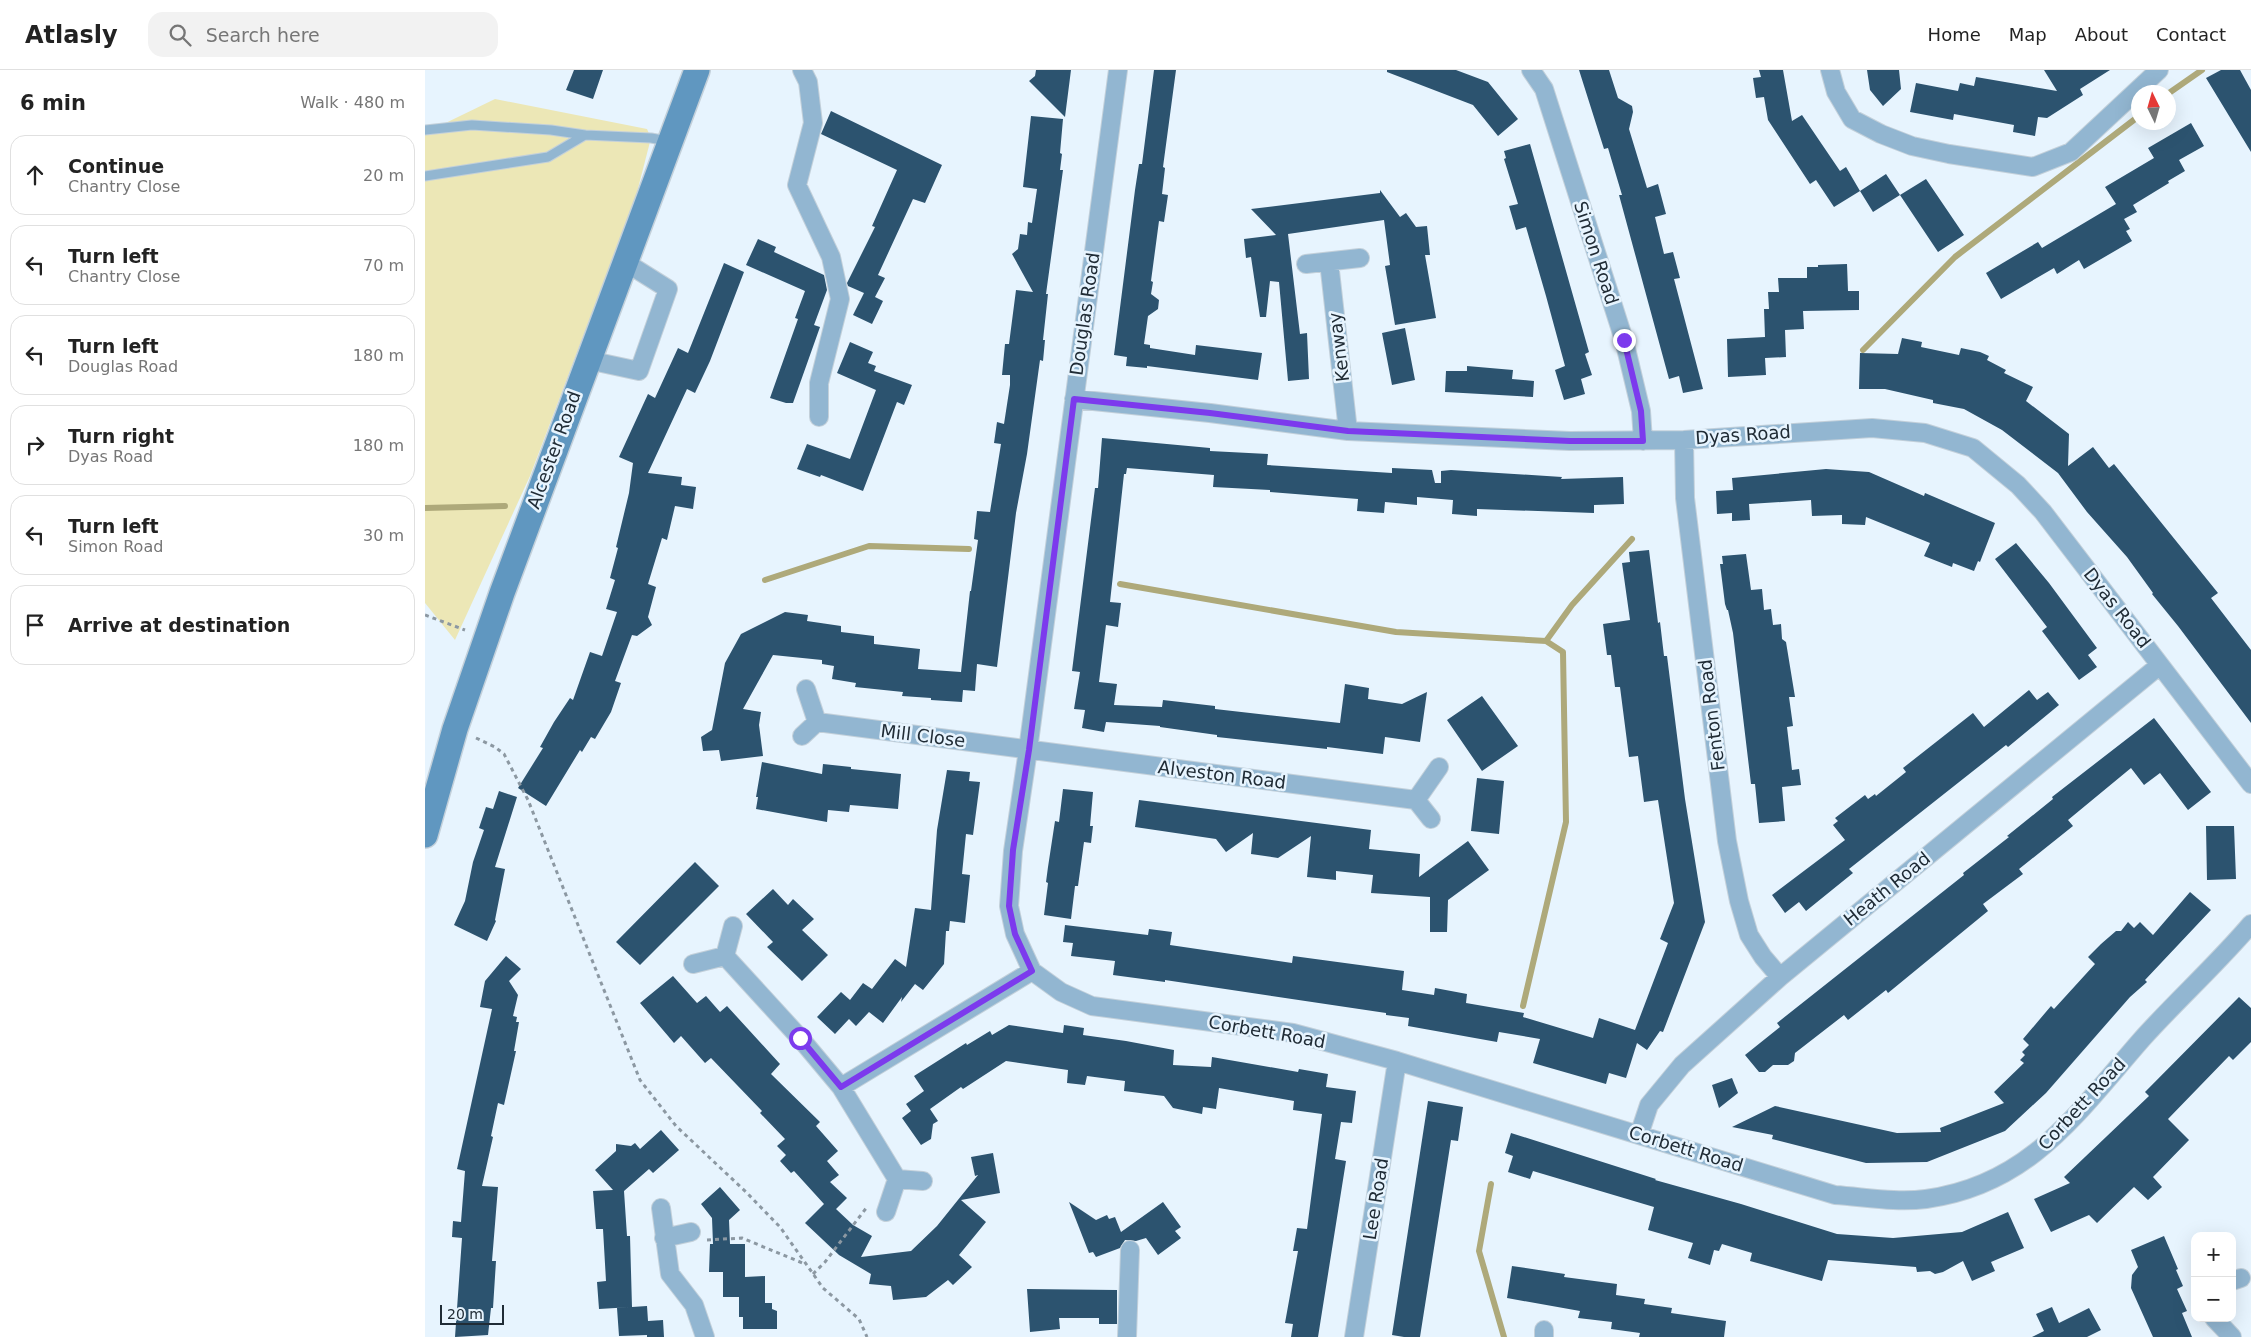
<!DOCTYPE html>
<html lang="en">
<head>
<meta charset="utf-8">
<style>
	:root { --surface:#fff; --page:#f2f2f2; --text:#222; --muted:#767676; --line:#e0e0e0 }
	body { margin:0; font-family:"DejaVu Sans",sans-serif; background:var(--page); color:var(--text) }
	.controls { position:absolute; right:15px; bottom:15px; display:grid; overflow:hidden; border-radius:10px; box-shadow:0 5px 20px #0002 }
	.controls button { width:45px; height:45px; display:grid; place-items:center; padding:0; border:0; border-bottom:1px solid var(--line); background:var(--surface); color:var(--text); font:25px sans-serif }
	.compass { position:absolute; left:1706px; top:15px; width:45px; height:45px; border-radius:50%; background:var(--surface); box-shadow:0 5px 20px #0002; rotate:355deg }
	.scale { position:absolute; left:15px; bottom:12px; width:64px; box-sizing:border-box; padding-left:5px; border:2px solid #202c36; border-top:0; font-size:14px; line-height:18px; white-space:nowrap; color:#202c36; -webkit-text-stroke:4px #e7f4fe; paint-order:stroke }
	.stop { position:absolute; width:15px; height:15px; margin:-11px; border:4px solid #7c3aed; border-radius:50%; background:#fff }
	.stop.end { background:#7c3aed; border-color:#fff; box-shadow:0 1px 5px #0008 }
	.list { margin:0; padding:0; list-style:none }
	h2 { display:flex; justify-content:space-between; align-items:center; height:65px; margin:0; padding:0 20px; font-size:21px }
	h2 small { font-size:16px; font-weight:400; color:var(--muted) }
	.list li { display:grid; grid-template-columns:32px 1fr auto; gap:15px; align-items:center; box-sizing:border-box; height:80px; margin:0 10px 10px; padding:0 10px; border:1px solid var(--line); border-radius:15px }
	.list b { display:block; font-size:19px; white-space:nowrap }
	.list p { margin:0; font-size:16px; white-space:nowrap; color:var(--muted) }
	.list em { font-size:16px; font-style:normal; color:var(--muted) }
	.icon { flex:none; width:28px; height:28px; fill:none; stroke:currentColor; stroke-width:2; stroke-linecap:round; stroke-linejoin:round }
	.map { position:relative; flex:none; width:1826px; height:1267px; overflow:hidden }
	header { display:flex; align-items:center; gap:30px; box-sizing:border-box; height:70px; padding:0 25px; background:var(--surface); border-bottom:1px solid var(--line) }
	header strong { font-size:24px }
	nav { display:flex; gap:28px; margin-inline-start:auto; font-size:18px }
	.search { width:350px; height:45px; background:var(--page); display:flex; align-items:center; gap:12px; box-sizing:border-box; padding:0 18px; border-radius:15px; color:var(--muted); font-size:19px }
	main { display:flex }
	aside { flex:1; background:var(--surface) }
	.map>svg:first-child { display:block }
	.green { fill:#ece7b6 }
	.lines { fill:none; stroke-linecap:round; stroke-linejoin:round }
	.stream { stroke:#aea97a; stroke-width:6 }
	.building { fill:#2c536f }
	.lane-casing { stroke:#c3d0da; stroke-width:11 }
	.street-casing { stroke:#c3d0da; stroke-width:20 }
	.secondary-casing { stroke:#c3d0da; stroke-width:28 }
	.path { stroke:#8c98a2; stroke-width:3; stroke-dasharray:4 4; stroke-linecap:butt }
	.lane { stroke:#92b6d1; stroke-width:9 }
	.street { stroke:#92b6d1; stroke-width:18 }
	.secondary { stroke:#6097c0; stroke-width:25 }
	.route { stroke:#7c3aed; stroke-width:6 }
	.labels { text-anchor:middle; stroke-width:5; stroke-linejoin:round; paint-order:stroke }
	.street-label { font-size:18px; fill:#202c36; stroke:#e7f4fe }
</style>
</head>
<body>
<header>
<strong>Atlasly</strong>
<div class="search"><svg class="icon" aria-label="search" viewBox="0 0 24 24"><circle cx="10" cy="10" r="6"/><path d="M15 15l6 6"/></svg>Search here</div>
<nav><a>Home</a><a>Map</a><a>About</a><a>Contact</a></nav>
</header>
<main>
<aside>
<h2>6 min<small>Walk · 480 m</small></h2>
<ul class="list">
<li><svg class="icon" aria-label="ahead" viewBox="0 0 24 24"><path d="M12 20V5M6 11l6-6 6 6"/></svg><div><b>Continue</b><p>Chantry Close</p></div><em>20 m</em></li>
<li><svg class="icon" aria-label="left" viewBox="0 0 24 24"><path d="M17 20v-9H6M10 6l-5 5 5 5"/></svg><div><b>Turn left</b><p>Chantry Close</p></div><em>70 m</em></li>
<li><svg class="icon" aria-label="left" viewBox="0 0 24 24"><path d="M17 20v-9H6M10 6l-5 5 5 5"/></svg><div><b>Turn left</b><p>Douglas Road</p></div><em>180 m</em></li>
<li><svg class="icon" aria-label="right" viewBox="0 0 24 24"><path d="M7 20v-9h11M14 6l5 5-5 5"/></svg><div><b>Turn right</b><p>Dyas Road</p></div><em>180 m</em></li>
<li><svg class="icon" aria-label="left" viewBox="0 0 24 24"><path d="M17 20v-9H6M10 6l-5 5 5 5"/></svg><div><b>Turn left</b><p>Simon Road</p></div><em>30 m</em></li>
<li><svg class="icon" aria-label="arrive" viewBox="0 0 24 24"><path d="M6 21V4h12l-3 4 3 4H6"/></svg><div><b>Arrive at destination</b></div></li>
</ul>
</aside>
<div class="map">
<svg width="1826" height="1267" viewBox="0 0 1826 1267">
	<rect width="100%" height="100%" fill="#e7f4fe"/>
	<path class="green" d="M70,29l152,30 4,9 -16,62 -105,276 -75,164 -30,-37v-470z"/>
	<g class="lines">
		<path class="stream" d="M1744,23l33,-23
			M1438,280l92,-93 184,-141
			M0,438l80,-2
			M340,510l104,-34 100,3
			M695,514l276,48 150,9 26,-36 60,-66
			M1098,936l43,-184 -3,-170 -17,-11
			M1066,1114l-12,67 25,86"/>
	</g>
	<path class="building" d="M149,0h29l-10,29 -27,-9z
		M611,0h35l-6,47 -36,-36 6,-5z
		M729,0h22l-13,97 2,1 -3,26 6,1 -4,27 -5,-1 -8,60 2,1 -2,12 8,6 -1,9 -10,7 -4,28 6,1v3l45,7 1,-10 66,8 -4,27 -111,-14v2l-21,-2 1,-9 -13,-2 21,-165 4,-26h3z
		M962,0h69l32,12 30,37 -20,17 -25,-31 -86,-33z
		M1154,0h30l9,28 14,8 1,6 -4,17 18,59 11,-4 8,30 -11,3 9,37 9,-2 7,26 -6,1 29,110 -20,4 -4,-17 -10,3 -50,-184h3l-14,-47 -4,1z
		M1334,0h24l9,51 10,-6 38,56 6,-4 14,24 -26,16 -18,-27 -6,4 -42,-64 -4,-23 -8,1 -3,-20 8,-1z
		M1442,0h32l2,19 -18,17 -13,-16z
		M1619,0h66l-30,19 3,6 -36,23 -9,-1 -3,19 -22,-4 1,-7 -60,-11 -1,6 -43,-8 6,-29 42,8 2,-8 14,3 2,-9 81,14z
		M1796,0h19l11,20v62l-45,-74z
		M406,41l111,54 -17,38 -12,-4 -35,76 7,3 -10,19 8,4 -11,23 -19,-9 11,-22 -16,-7 -1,-3 28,-56 -3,-1 25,-56 -76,-36z
		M606,46l32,3 -3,34 2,1 -2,16h3l-17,124h2l-5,46h2l-2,21 -3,-1 -13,94 -11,59 -19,154 -20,-3 -2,27 -12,-1 -1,12 -31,-2v-2l-29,-2 1,-4 -48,-5 1,-4 -24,-4 2,-13 -12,-2v-4l-49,-5 -30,54 18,3 -2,13 4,31 -42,5 -2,-11 -16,1 -2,-14 11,-7 13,-67 16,-29 44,-22 23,3 -1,6 34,5v6l33,4v8l46,5 -2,20 43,3 9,-81h1l7,-51 -4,-1 3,-28 13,1 11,-68 -7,-1 3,-21 7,2 6,-39v-10h-8l3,-31h4l7,-54 17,2 -21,-38 6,-5 2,-15 7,1 1,-13 4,1 5,-34 -14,-2z
		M1766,53l13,23 -25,14 6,11 -17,10 1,2 -36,22 4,7 -13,7 6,10 -4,2 6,10 -48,28 -5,-9 -22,14 -3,-6 -53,31 -15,-26 52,-31 4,6 74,-44 -11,-17 49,-29 -6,-10z
		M1105,74l59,208 -4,2 7,21 -11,4 4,15 -21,6 -9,-30 10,-4 -19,-70 -20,-69 -10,3 -7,-24 9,-2 -14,-45 2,-1 -2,-7z
		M1461,104l14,21 -27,17 -13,-21z
		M1501,109l38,56 -26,17 -38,-57z
		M955,120l20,27 6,-4 10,14 11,-1 3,29h-5l11,63 -41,7 -10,-59 5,-1 -6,-45 -96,14 12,100 7,-1 2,46 -21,2 -9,-99 -9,-1 -4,36h-6l-9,-60 -5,1 -2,-19 32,-4 -25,-26 129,-16z
		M333,169l18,8 -2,5 50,23 3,15 -13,35 6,2 -27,76h-7l-16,-5 28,-79 -3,-1 10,-27 -59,-26z
		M299,193l20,9 -34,89 -15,32 -8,-4 -39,84 34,4 -1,8 15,2 -3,22 -18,-3 -8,34 -5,-2 -14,46 8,3 -8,30 4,8 -15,11 -5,-1 -17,46 6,2 -10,29 -16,27 -4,-2 -9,15 -2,-2 -34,56 -28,-18 25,-40 -3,-1 14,-25 16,-24 3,2 17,-48 12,4 15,-44 -11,-3 9,-29 -5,-2 8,-30 -2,-1 13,-54 4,-30 -14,-6 29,-63 7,4 23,-50 10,5z
		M1422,194l1,27h11v19l-56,1 1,18 -19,1 1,27 -21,1 1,17 -38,2 -1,-38 38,-2 -1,-28h5l-1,-17h11l-1,-14h29v-11h11v-2z
		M980,258l10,52 -23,5 -10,-52z
		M1477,268l20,4 -1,5 38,8 2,-7 19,4 9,4 -2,4 19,10 -2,3 29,14 -7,14 43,33 -1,32 25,-19 16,21 5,-4 104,129 -7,5 40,52v73l-73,-97 -26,-32 1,-1 -26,-36 -40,-45 -29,-39 -56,-43 -38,-21 -31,-6v-3l-48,-11h-26l1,-36 38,1z
		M425,272l23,10 -5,11 8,3 -2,5 38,14 -8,20 -7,-3 -34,89 -42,-16 -1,2 -23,-8 10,-25 43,15 26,-69 -39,-17z
		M1042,296l46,4 -1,9 22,2 -1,16 -88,-5 1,-21h21z
		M677,368l108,10v3l58,3 -1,11 125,8v-5l40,2 3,13h6v-12l10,-1 111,7 -1,2 62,-2 1,27 -30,1v8l-117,-4v7l-25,-2 1,-14 -36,-3v8l-32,-3 -1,11 -27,-2 1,-12 -88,-7v-2l-57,-3 1,-12 -87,-7 -1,6h-2l-14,128 11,1 -3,24 -12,-2 -7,57 18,2 -3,21 48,2 1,-7 52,6v3l125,14 5,-39 24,4 -1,11 34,5 25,-12 -7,50 -35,-5 -2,17 -56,-7v2l-110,-12v-2l-57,-8v-1l-54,-4 -2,10 -22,-4 3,-18 -11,-1 6,-37 -8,-1 23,-183h3z
		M1401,399l43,3 55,24 1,-3 70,30 -15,39 -2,-1 -4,10 -21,-8 -1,4 -28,-11 6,-13 -64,-26 -1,8 -23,-1v-9l-30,1 -1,-16 -62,4 1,16 -18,1v-8l-15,1 -1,-23 17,-1 -1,-12z
		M1591,473l33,40 48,65 -9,7 9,12 -18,13 -37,-49 5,-4 -52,-68z
		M1224,480l9,73 2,-1 4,34h3l18,143 20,123 -42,110 -3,-1 -13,19 -10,-7 -11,35 -17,-5 -3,11 -73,-21 7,-24 -41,-7 -2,10 -89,-16 1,-8 -23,-3v-2l-221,-33v2l-52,-7 2,-14 -44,-5 2,-13 -10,-1 2,-17 83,10 1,-6 23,3 -2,13 122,18 1,-7 111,15 -2,19 32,5 1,-7 32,6 -1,9 58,10 -1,4 70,21 6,-20 36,12 33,-87 -8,-4 14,-36 -16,-103 -14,2 -6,-46 -9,1 -9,-70h-5l-4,-32h-4l-4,-31 27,-4 -8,-57 8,-1 -1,-10z
		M1321,484l5,36 11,-1 2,21 7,-1 2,16 8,-1 1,15 4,3 9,55h-6l4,29 -6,1 5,43 7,-1 2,16 -19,2 3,34 -26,2 -4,-39h-4l-18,-151 -5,-23h-1l-2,-6 -5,-40h3l-1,-8z
		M1604,620l8,10 11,-8 11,13 -51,42 -2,-2 -157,124 4,4 -47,38 -7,-9 -14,11 -13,-18 73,-55 -12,-15 5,-4 -3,-3 30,-23 3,4 7,-5 1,2 30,-24 -3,-4 70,-55 11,14z
		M1057,626l36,50 -36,25 -35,-51z
		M1729,648l57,74 -23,18 -28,-37 -16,12 -13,-17 -63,52 5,6 -54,43 4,5 -40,30 5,7 -100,82 -2,-3 -38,30 -4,-5 -49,38 -1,8 -6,4h-15l-8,7h-6l-14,-17 35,-28 -3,-4 187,-148 -1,-2 46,-36 -2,-1 46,-37 -1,-2z
		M337,692l60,12 1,-10 28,3v2l50,5 -3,35 -48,-4 -1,7 -21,-2 -1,12 -71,-13 2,-12h-2z
		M522,700l23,2 -1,9 11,1 -7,53 -7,-1 -4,40 8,1 -5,48 -15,-2 -1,10h-3l-2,33 -21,26 -8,-6 -14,18 1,-5 -19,26 -14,-11 -13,14 -7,-7 -14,15 -18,-17 24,-25 9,8 13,-17 9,6 23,-30 11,8 9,-59 16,2 6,-80z
		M1052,708l27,3 -5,53 -28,-3z
		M638,719l30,3 -3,34h3l-2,17 -7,-1 -6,44h-3l-4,33 -27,-4 4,-32 -2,-1 2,-15 7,-46 4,1z
		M74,721l18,6 -22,70 10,2 -10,51 1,1 -9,20 -33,-16 11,-24 8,-39 11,-32 -5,-2 7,-21 7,2z
		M714,730l232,30 -2,19 51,5 -1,23 49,-36 21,29 -41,30 -1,32h-17v-35l-59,-4 2,-18 -37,-4v9l-29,-3 4,-41 -33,22 -27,-4 2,-21 -27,19 -10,-13 -81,-12z
		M1781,756h28l2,53 -29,1z
		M270,792l24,24 -79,79 -24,-23z
		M348,819l15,16 5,-6 21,20 -12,11 26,25 -26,26 -35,-34 6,-5 -27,-28z
		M1765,822l21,18 -66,70 2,2 -17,15 -84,96 -41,38 -78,31 -61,1 -94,-24 1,-4 -41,-8 43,-21 122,27 44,-1 -1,-4 64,-25 -10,-11 30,-29 -4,-3 5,-5 -3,-3 7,-7 -6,-6 28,-33 3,3 41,-45 -7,-7 13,-13 15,-13h5l7,-9 6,6 6,-6 13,13z
		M81,886l15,13 -12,12 9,14 -5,21 4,1 -1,5h3l-5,29h2l-12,54 -6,-2 -7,33 2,1 -11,49 16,1 -6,74h4l-3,47h-2l-3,27 -33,2 7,-99 -10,-1 1,-16 8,1 4,-51 -8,-2 35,-160 -12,-2 5,-26z
		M248,906l24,27 9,-7 14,16 7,-6 53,58 -9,10 49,48 -4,4 22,25 -11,10 12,14 -9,7 17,16 -11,11 17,16 19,11 -11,21 50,-6 26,-25 41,-51 -3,1 -4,-19 22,-4 7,40 -39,7 25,22 -27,33 13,12 -19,18 -5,-5 -22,17 -33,3 -2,-14 -22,-2 2,-10 -32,-19 -34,-32 19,-19 -30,-33 -3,2 -11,-12 6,-6 -9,-9 8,-7 -25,-26 2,-2 -51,-53 -6,5 -24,-27 -7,7 -34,-40z
		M1814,927l12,11v34l-18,18 -4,-4 -61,63 21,21 -36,37 9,10 -14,13 -14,-13 -37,36 -8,-8 -38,17 -17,-33 36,-16 -6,-6 85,-81 -4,-4z
		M584,955l54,8 1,-8 20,3 -1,7 43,6 48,9 -1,15 38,2 1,-10 86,15 1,-3 29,5 -2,13 30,4 -4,32 -11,-1 -6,37 11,2 -28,176h-27l2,-13 -8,-1 13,-72h-5l4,-23 10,1 15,-115 -29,-4 1,-9 -75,-13 -3,21 -13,-2 -1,7 -29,-6 -9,-12 -40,-5 1,-10 -38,-5 -2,9 -18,-2 1,-13 -62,-9 -43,28 -2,-2 -31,22 8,12 -5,3 -2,15 -10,6 -19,-27 9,-7 -5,-7 18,-13 -10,-15 52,-33 1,2 23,-14 2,4z
		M1307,1008l6,15 -19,15 -7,-23z
		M1003,1031l35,6 -5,34 -7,-1 -31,197h-16l-12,-2z
		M236,1060l18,20 -26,23 -4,-4 -25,22 3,45h3l2,71 -33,2 -2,-27 9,-1 -3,-52h-7l-3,-38 20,-1 -18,-20 21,-19v-7l15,2 4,-3 5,6z
		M1086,1063l145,46 -1,1 86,24 96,30 56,4 69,-6 46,-20 16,36 -33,14 4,9 -23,10 -9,-20 -20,11 -8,2 -5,-3 -13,1 -1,-5 -88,-7 -6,21 -72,-20 2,-8 -30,-9 -3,7 -5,-1 -4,15 -22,-7 5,-15 -45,-13 6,-23 -121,-36 -3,8 -22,-7 5,-16 -8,-3z
		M295,1117l20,23 -11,10 1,24h15v33l20,-1v27h7v6l5,2v18h-34v-12h-4v-20h-16v-25h-14l1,-28h3l-1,-26 -11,-14z
		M644,1132l27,18 11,-5 2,4 6,-2 6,15 42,-30 18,25 -6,4 6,7 -23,17 -12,-17 -10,3 -11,-1 -5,8 -24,9 -3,-5 -4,1z
		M1739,1166l14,33 -2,1 7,16 -6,3 10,22 -5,2 10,24h-39l-22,-49 1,-13 6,-8 -7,-17z
		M1087,1196l53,8 -1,3 53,7 -1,11 29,4 -1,5 28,4 -1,5 55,8 -2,16h-85l1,-4 -29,-4 1,-7 -34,-4 2,-7 -73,-13z
		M602,1219l90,1v34h-18v-6h-40l1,11 -30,3z
		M222,1236l1,15 15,-1 1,17h-17v-2l-28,1 -2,-28z
		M1627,1237l7,16 30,-15 12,22 -14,7h-55l12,-6 -8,-17z"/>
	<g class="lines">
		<defs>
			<path id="lane" d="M0,60l47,-5 79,5 34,5
				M0,106l123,-19 37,-22 66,3 17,3"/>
			<path id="street" d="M377,0l6,12 5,41 -16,62 34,72 9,42 -21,84v34
				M693,0l-90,680 -15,101 -4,55 6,28 17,37 29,21 31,14 201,27 104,28 438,134c30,2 61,8 91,4 104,-14 152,-87 216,-160 35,-39 75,-75 109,-115
				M1106,0l13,19 80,251 17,71 2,30
				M1405,0l6,22 16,27 29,15 31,12 37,8 84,13 38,-15 88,-82
				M904,192l19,169
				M881,194l54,-6
				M163,290l51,11 29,-82 -43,-27
				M649,329l136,14 138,18 222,10 114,-1 188,-12 53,5 48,15 45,37 25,27 208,272
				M1259,370l1,58 42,343 12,60 10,34 14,22 17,20
				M392,652l599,78
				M377,666l15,-14 -11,-33
				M1006,749l-15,-19 23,-33
				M300,886l75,82 41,49 56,92
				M268,894l32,-8 8,-30
				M416,1017l191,-116
				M1214,1065l10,-30 33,-40 98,-88 380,-312
				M236,1138l9,66 24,31 11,32
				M461,1142l11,-33 26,2
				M239,1168l27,-6
				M1807,1211l9,-3
				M1789,1248l18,19
				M702,1267l3,-87
				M929,1267l43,-276
				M1119,1267v-7"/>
			<path id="secondary" d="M0,765l30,-106 47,-136 195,-523"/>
		</defs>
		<use href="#lane" class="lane-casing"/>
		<use href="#street" class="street-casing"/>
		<use href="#secondary" class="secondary-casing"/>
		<path class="path" d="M0,545l40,15
			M51,668l19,9 9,7 24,46 112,280 36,46 71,67 33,34 43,61 36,31 8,18
			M282,1170l35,-2 63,26
			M388,1204l12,-12 42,-55"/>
		<use href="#lane" class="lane"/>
		<use href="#street" class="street"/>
		<use href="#secondary" class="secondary"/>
	</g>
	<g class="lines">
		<path class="route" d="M375,968l41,49 191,-116 -17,-37 -6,-28 4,-56 16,-100 45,-351 136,14 138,18 222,10h73l-2,-30 -17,-71"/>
	</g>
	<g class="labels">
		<g class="street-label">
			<text transform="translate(1171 183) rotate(72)" y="6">Simon Road</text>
			<text transform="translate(660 244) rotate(-82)" y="6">Douglas Road</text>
			<text transform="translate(914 277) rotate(-97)" y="6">Kenway</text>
			<text transform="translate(1318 365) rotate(-4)" y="6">Dyas Road</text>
			<text transform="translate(129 380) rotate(-70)" y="6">Alcester Road</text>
			<text transform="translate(1692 538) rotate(52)" y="6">Dyas Road</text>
			<text transform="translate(1287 645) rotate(-97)" y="6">Fenton Road</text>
			<text transform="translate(498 666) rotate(7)" y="6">Mill Close</text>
			<text transform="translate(797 705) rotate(7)" y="6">Alveston Road</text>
			<text transform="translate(1462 819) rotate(-39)" y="6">Heath Road</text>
			<text transform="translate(842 962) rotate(10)" y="6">Corbett Road</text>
			<text transform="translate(1657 1034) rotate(-47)" y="6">Corbett Road</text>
			<text transform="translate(1261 1079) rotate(17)" y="6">Corbett Road</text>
			<text transform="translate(951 1129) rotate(-81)" y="6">Lee Road</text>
		</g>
	</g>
</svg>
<div class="controls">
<button>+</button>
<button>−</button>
</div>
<svg class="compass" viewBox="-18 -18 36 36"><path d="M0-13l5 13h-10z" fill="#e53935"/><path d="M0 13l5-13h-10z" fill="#767676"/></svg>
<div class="scale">20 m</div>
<div class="stop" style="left:375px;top:968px"></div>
<div class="stop end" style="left:1199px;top:270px"></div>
</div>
</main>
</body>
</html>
